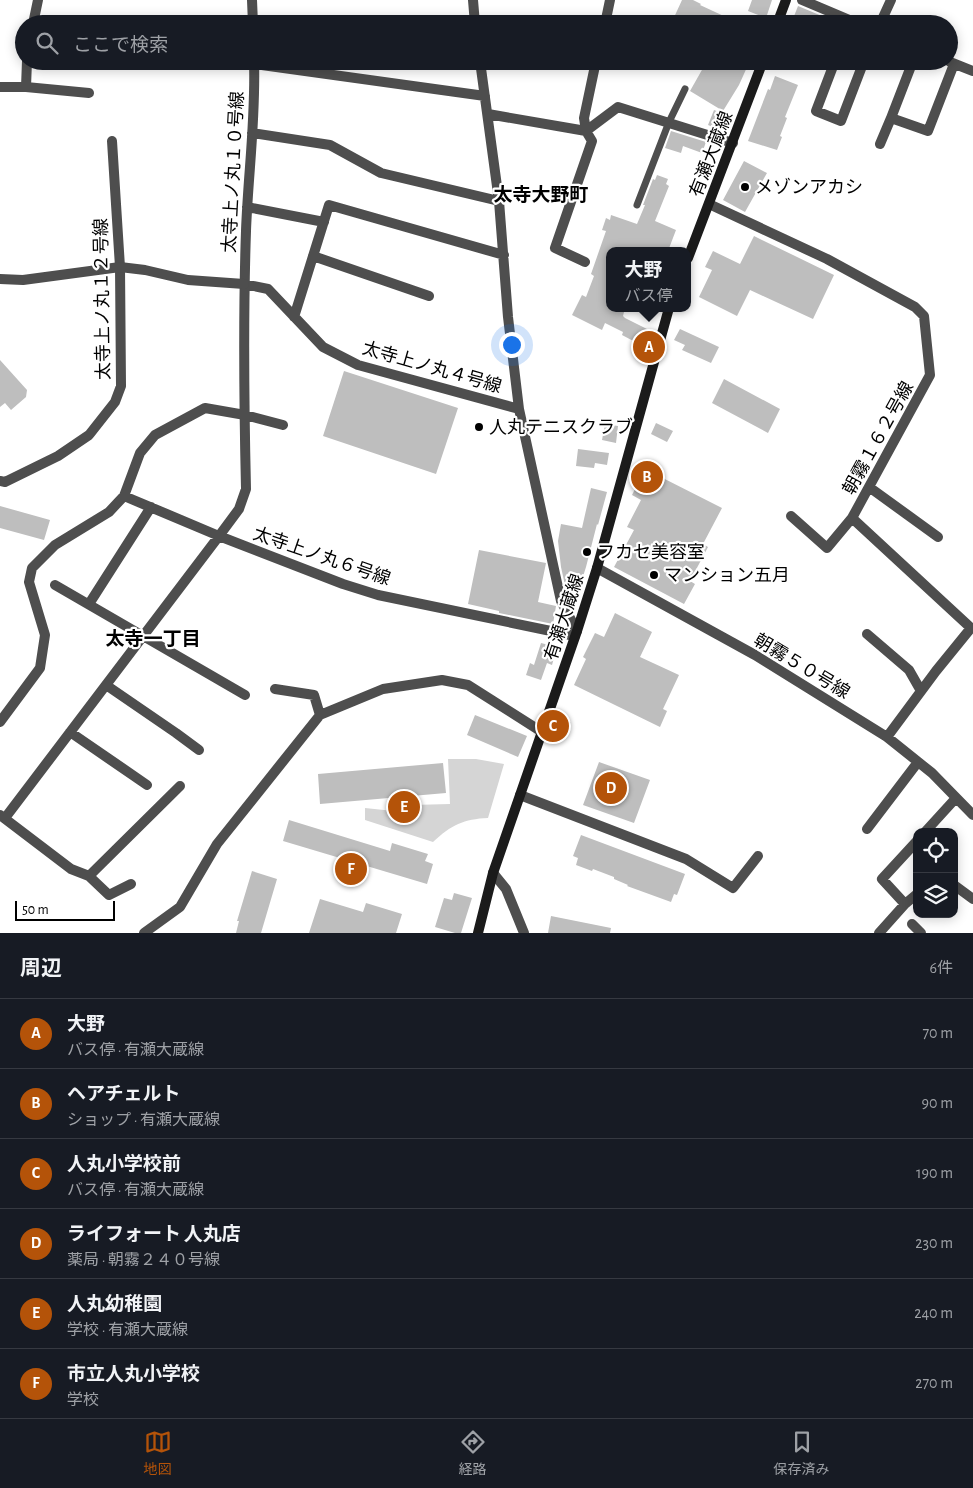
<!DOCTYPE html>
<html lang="ja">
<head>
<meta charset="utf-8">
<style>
	:root { --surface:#171b24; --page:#20242c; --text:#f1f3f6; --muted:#9ea1a6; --line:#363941; --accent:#b45309 }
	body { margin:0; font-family:"Alegreya Sans","Noto Sans JP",sans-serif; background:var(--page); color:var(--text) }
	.controls { position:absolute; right:15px; bottom:15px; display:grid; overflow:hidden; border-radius:10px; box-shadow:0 2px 12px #0003 }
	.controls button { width:45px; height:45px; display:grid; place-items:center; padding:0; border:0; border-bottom:1px solid var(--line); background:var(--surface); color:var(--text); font:25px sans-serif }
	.scale { position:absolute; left:15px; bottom:12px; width:100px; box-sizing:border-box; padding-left:5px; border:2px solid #000; border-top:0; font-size:14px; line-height:18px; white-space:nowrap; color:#000; -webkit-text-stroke:4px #fff; paint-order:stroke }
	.you { position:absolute; left:511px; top:344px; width:18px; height:18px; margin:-12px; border:4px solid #fff; border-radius:50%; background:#1a73e8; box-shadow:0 0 0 8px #1a73e833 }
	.badge { display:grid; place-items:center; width:32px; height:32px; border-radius:50%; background:var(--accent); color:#fff; font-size:16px; font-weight:700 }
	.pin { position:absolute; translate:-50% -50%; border:2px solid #fff; box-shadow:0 1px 5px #0006 }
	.popup { position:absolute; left:606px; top:247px; width:85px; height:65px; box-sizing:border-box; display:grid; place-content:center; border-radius:10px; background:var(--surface); filter:drop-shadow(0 1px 4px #0005); font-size:16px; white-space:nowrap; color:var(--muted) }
	.popup b { font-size:19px; color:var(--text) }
	.popup::after { content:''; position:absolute; left:50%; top:100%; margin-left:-10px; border:10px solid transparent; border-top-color:var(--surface) }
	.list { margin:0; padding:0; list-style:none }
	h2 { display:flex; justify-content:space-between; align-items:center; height:65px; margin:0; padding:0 20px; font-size:21px }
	h2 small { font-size:16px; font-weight:400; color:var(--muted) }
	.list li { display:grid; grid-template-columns:32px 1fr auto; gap:15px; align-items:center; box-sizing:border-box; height:70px; padding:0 20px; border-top:1px solid var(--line) }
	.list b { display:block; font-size:19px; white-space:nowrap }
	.list p { margin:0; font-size:16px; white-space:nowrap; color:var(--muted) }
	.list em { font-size:16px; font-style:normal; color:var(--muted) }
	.icon { flex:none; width:28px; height:28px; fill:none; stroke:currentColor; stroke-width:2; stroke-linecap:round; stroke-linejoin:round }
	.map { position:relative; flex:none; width:973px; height:933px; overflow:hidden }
	.search { position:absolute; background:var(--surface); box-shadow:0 2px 12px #0003; left:15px; right:15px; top:15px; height:55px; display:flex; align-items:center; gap:12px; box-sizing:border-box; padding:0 18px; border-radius:28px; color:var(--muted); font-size:19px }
	.sheet { height:485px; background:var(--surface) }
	nav { display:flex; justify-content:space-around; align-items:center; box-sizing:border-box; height:70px; border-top:1px solid var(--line); background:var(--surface); font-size:14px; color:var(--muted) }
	nav a { display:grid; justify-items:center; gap:2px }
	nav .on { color:var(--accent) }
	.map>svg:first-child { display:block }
	.green { fill:#d5d5d5 }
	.building { fill:#bebebe }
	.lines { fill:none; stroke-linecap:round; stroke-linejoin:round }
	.service { stroke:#4e4e4e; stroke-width:7 }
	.minor { stroke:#4e4e4e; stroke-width:10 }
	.tertiary { stroke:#4e4e4e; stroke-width:10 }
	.secondary { stroke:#1b1b1b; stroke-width:10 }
	.poi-dot { fill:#000; stroke:#fff; stroke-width:2 }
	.labels { text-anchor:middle; stroke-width:4.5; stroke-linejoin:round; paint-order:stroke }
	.street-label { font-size:18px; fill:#000; stroke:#fff }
	.poi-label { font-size:18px; fill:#000; stroke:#fff; text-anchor:start }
	.neighbourhood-label { font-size:19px; font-weight:bold; fill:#000; stroke:#fff }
</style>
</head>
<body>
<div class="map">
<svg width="973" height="933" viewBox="0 0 973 933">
	<rect width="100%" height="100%" fill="#fff"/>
	<path class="green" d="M448,759h28l28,5 -16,54c-24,1 -37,7 -55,24l-68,-22v-12l47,5v-8l38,-1z"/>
	<path class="building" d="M682,0h11l8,4 -1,1 41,19h-70z
		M752,0h20l-6,18 -18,-7z
		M798,6l31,13 -2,5h-36z
		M707,61h32l9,4 -9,20 -16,26 -33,-20z
		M775,76l23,9 -13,32 2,1 -7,18 2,1 -5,13 -29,-9 20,-52 2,1z
		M714,110l16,6 -7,15 -15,-6z
		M671,131l35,11 -4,11 -19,-7 -2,7 -16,-5z
		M744,161l23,12 -22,39 -22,-12z
		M657,175l11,4 -2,5 3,2 -14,35 21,9 -8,21h-58v57h15l-2,8 2,2 22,11 -8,15 -17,-9 1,-3 -18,-9 -3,7 -30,-15 10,-20 4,2 8,-21 -3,-2 15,-43 -4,-1 4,-12 4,2 1,-5 26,9 8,-19h-2l10,-26 2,1z
		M754,236l80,39 -21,44 -63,-29 -13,26 -38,-19 13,-27 -7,-3 8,-16 27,13z
		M680,329l39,18 -8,16 -29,-13 3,-5 -11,-5z
		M0,360l27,30 -1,7 -15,13 -6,-7 -5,4z
		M344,371l114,37 -22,66 -113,-38z
		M724,379l56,30 -12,24 -56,-30z
		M656,423l17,8 -6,11 -16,-8z
		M605,424l13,2 -2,17 -14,-3z
		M578,449l31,4 -2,12 -12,-2 -1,5 -18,-2z
		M645,469l77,39 -19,36 5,3 -18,34 5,3 -11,20 -70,-37 20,-37 -7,-3 14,-27 -9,-5z
		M591,488l16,4 -9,33 -1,-1 -11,43 -13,41 -5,-9 -7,-32 -3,-26 3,-17 21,4z
		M0,506l50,14 -6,20 -44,-12z
		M479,550l67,13 -8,39 18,4 -3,18 -54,-11v-2l-31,-7z
		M615,613l37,19 -12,25 39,18 -16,34 4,2 -7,16 -86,-42 12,-26 -3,-2 12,-24 9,4z
		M541,643l16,4 -5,18 -5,-2 -6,17 -15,-5 4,-12 4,2z
		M475,715l52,21 -9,21 -51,-22z
		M561,719l10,3 -5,14 -10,-3z
		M599,762l51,18 -16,43 -51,-18z
		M443,763l3,30 -126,11 -2,-30z
		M289,820l101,31 2,-8 36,11 -3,7 8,3 -6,20 -144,-43z
		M581,835l104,39 -8,21 -3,-1 -3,8 -44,-16 1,-1 -14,-6v-2l-21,-8 -1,2 -16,-6 2,-7 -5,-2z
		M252,871l25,8 -16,54h-25l3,-12h-2z
		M454,893l18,5 -11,35h-6l-20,-6 9,-29 8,2z
		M320,899l43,13 3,-9 36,11 -6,19h-87z
		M551,916l60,12 -1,5h-62z"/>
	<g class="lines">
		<path class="service" d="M637,205l32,-83 16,-33"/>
		<path class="minor" d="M252,0l1,24
			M473,0l2,24
			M802,0l57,24
			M33,24l5,-24
			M605,24l5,-24
			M880,24l11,-24
			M480,61l19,140 9,116 11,92 42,192 16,30
			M835,61l-19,50 25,10 23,-60
			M913,61l-22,57 37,13 26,-67
			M950,62l23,9
			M254,64l231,32
			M0,87h26l63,6
			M26,87l1,-26
			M488,114l98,17 32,-24 115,36
			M252,133l78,12 51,28 118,28
			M880,144l11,-26
			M709,204l118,55 88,48 9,9 6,59 -78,143 119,110 -35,43 -49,66
			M247,207l77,15
			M313,256l116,40
			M585,262l-30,-14 37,-107 -6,-10 -2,-13 12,-57
			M244,284l24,5 55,58 35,18 161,44
			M294,317l35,-112 175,50
			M0,481l5,1 53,-26 31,-21 26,-33 6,-16 -1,-119 -8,-126
			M869,487l69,50
			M124,496l95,40 124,48 35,11 197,41
			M791,516l36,32 25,-30
			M597,568l158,87 132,82 45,36 41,42
			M55,585l190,110
			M89,604l62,-97
			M867,634l42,36 12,21
			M106,685l70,48 23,17
			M275,689l39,6 6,20
			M0,722l40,-54 5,-33 -16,-53 3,-14 23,-23 54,-33 15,-16 16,-43 15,-18 50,-27 40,7 38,10
			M70,732l77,53
			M520,795l166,64 47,29 25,-32
			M0,815l71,54 18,7 20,19 22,-11
			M5,818l214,-282 20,-27 7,-20c-2,-86 -3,-172 0,-258 2,-56 10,-113 8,-170
			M867,829l51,-67
			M925,832l31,-34
			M917,841l-35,38 23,25 12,-10
			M493,873l13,16 18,44
			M89,876l91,-90
			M954,885l19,14
			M912,924l9,9
			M144,933l36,-26 37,-63 103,-129 63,-26 59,-9 26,5 74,47
			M879,933l26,-29"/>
		<path class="tertiary" d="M0,279l23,1 97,-13 25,3 43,10 56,4"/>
		<path class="secondary" d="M777,24l9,-24
			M688,258l75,-197
			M478,933l15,-60 84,-242 20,-63 72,-260"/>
	</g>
	<g class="poi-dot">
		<circle cx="745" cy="187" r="5"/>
		<circle cx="479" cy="427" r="5"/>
		<circle cx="587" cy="552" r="5"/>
		<circle cx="654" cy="575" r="5"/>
	</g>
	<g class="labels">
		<g class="street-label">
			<text transform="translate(711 154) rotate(-69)" y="6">有瀬大蔵線</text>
			<text transform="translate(233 172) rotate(-87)" y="6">太寺上ノ丸１０号線</text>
			<text transform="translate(102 299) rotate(-91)" y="6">太寺上ノ丸１２号線</text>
			<text transform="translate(432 367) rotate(16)" y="6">太寺上ノ丸４号線</text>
			<text transform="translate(878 438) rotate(-61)" y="6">朝霧１６２号線</text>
			<text transform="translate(322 556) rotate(19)" y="6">太寺上ノ丸６号線</text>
			<text transform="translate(564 617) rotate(-72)" y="6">有瀬大蔵線</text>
			<text transform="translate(802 666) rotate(31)" y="6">朝霧５０号線</text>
		</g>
		<g class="poi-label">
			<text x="755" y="193">メゾンアカシ</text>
			<text x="489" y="433">人丸テニスクラブ</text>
			<text x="597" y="558">フカセ美容室</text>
			<text x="664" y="581">マンション五月</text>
		</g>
		<g class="neighbourhood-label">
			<text x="541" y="201">太寺大野町</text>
			<text x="153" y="645">太寺一丁目</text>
		</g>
	</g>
</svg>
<div class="controls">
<button><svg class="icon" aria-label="locate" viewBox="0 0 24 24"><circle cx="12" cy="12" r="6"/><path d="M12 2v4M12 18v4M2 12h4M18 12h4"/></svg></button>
<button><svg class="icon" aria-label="layers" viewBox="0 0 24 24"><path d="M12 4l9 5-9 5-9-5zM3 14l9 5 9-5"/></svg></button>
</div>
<div class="scale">50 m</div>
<div class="you"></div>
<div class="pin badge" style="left:649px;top:347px">A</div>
<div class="popup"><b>大野</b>バス停</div>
<div class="pin badge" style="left:647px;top:477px">B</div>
<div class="pin badge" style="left:553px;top:726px">C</div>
<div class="pin badge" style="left:611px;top:788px">D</div>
<div class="pin badge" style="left:404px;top:807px">E</div>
<div class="pin badge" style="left:351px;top:869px">F</div>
<div class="search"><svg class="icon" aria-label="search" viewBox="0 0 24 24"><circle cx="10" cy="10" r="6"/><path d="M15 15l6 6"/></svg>ここで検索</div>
</div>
<section class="sheet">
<h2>周辺<small>6件</small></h2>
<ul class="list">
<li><span class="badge">A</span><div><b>大野</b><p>バス停 · 有瀬大蔵線</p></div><em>70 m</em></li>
<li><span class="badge">B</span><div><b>ヘアチェルト</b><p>ショップ · 有瀬大蔵線</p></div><em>90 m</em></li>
<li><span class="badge">C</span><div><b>人丸小学校前</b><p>バス停 · 有瀬大蔵線</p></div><em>190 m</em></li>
<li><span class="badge">D</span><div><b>ライフォート 人丸店</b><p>薬局 · 朝霧２４０号線</p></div><em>230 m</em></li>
<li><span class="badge">E</span><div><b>人丸幼稚園</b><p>学校 · 有瀬大蔵線</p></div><em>240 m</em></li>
<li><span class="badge">F</span><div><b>市立人丸小学校</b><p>学校</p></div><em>270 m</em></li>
</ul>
</section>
<nav>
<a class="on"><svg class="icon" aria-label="map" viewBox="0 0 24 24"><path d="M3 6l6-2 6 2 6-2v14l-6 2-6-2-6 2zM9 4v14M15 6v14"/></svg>地図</a>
<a><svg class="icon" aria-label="directions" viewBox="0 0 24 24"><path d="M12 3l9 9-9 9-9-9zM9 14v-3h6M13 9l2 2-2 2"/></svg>経路</a>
<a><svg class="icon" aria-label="saved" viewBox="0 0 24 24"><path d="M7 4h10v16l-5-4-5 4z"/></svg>保存済み</a>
</nav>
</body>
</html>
